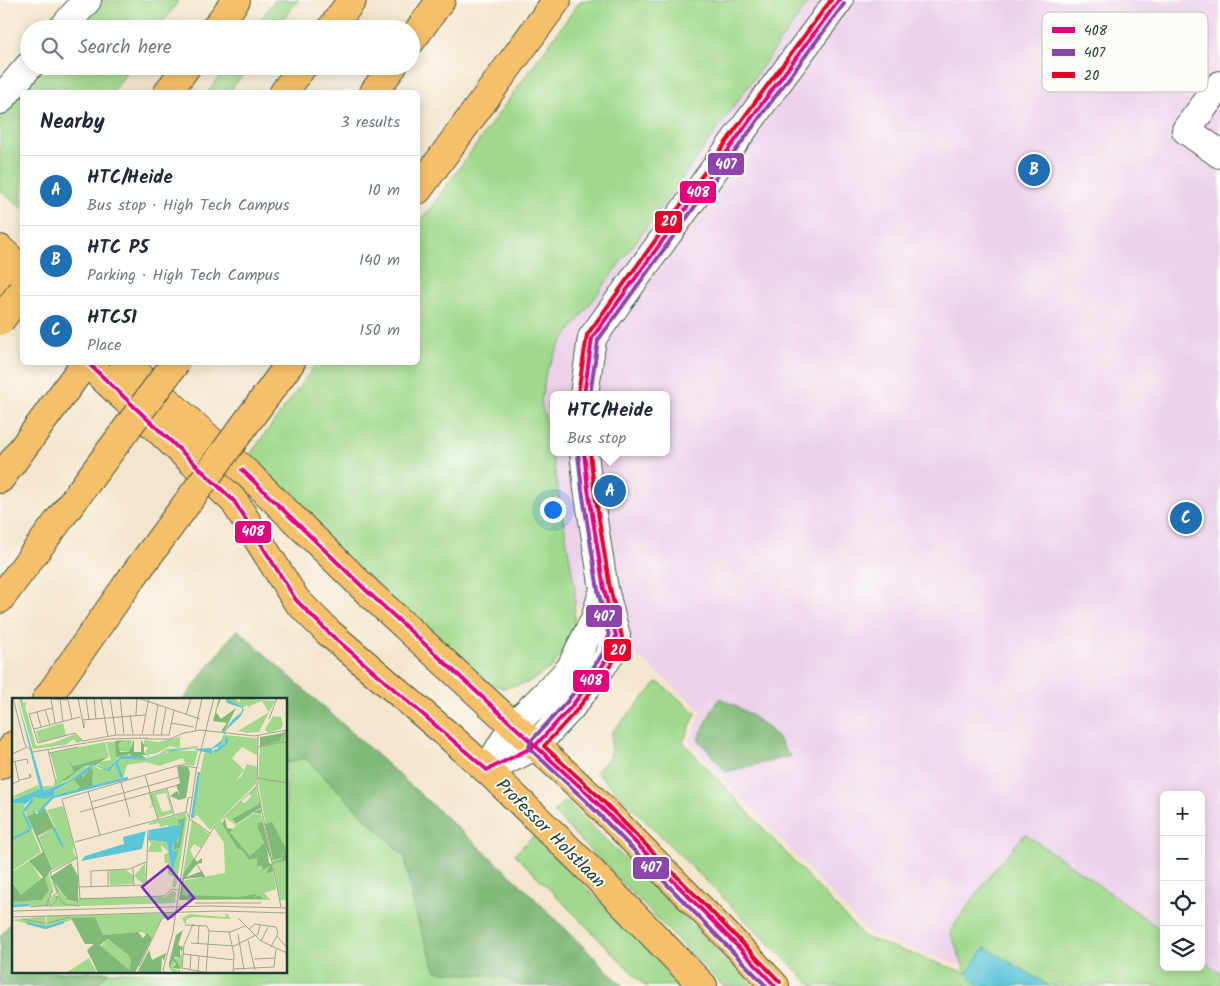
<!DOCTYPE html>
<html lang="en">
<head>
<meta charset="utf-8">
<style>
	:root { --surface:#fff; --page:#f6f6f7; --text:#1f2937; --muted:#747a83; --line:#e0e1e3; --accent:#1f6fb2 }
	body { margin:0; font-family:Kalam,sans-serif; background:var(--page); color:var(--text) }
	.controls { position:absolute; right:15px; bottom:15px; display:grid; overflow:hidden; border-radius:8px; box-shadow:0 2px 12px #0003 }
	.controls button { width:45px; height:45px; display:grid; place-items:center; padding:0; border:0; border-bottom:1px solid var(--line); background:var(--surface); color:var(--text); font:25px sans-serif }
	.you { position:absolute; left:552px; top:509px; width:18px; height:18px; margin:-12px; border:4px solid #fff; border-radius:50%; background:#1a73e8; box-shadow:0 0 0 8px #1a73e833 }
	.badge { display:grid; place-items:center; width:32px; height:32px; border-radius:50%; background:var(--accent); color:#fff; font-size:16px; font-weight:700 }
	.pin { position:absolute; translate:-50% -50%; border:2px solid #fff; box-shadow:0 1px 5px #0006 }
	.popup { position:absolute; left:550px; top:391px; width:120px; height:65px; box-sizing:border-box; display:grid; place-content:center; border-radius:8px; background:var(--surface); filter:drop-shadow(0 1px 4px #0005); font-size:16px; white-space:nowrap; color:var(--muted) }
	.popup b { font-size:19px; color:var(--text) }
	.popup::after { content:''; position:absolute; left:50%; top:100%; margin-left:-10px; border:10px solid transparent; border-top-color:var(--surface) }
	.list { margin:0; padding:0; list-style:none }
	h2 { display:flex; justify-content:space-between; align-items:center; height:65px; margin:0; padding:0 20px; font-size:21px }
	h2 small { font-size:16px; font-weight:400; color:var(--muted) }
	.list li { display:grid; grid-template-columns:32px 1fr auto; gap:15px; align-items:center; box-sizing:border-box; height:70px; padding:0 20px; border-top:1px solid var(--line) }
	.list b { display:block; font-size:19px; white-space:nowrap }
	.list p { margin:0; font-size:16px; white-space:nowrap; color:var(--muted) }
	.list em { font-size:16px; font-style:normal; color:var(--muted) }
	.icon { flex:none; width:28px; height:28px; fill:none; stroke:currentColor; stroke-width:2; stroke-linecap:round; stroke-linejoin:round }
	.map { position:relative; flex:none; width:1220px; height:986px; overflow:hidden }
	.search { position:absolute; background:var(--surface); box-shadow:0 2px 12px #0003; left:20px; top:20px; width:400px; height:55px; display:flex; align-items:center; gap:12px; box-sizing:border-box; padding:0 18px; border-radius:28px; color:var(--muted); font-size:19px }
	.panel { position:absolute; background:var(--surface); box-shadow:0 2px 12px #0003; left:20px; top:90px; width:400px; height:275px; border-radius:8px }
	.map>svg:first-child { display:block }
	.built { fill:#ecd1ea; fill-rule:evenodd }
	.green { fill:#a0d98c; stroke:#608b60 }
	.forest { fill:#80b978; stroke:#507b56 }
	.water { fill:#5cc5d8; stroke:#3e8186 }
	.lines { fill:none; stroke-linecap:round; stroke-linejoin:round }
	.minor-casing { stroke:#3f564b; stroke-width:30 }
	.major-casing { stroke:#3f564b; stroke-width:30 }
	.highway-casing { stroke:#3f564b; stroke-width:30 }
	.minor { stroke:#fff; stroke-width:28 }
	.major { stroke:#f6c06b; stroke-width:28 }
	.highway { stroke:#f6c06b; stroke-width:28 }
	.highway-bridge-casing { stroke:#3f564b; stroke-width:30; stroke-linecap:butt }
	.highway-bridge { stroke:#f6c06b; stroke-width:28 }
	.bus-1-casing { stroke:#fdfcf7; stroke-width:8 }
	.bus-2-casing { stroke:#fdfcf7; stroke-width:8 }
	.bus-3-casing { stroke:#fdfcf7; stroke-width:8 }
	.bus-1 { stroke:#e5007d; stroke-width:4 }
	.bus-2 { stroke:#8e44ad; stroke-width:4 }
	.bus-3 { stroke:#e4002b; stroke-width:4 }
	.labels { text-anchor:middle; stroke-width:4; stroke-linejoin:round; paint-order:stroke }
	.street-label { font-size:18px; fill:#1f3d34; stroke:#fdfcf7 }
	.inset-river { fill:none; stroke:#5cc5d8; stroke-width:2.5 }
	.inset-road { fill:none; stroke:#9fa290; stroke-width:1 }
	.view { fill:#7b2cbf; fill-opacity:0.15; stroke:#7b2cbf; stroke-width:2.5 }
	.inset-edge { fill:none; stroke:#1f3d34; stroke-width:2.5 }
	.key { fill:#fdfcf7; stroke:#bac3bc; stroke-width:1 }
	.key-label { font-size:14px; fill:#1f3d34 }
	.line-badge { stroke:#fdfcf7; stroke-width:2 }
	.badge-label { font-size:14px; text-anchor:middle; font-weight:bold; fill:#fff }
</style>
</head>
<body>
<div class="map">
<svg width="1220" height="986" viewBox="0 0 1220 986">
	<rect width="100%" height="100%" fill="#fdfcf7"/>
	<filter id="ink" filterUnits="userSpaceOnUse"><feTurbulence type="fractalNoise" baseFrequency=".02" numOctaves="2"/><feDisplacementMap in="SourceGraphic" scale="10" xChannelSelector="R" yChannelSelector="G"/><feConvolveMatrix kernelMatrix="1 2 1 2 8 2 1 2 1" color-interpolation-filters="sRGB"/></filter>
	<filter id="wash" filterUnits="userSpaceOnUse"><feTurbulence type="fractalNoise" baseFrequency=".0096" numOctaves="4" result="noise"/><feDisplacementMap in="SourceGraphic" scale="20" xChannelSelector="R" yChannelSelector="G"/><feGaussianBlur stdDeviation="1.12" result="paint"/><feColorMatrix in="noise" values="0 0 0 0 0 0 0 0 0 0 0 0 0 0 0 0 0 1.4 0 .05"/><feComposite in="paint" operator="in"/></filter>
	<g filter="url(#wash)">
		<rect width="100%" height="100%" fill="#f4e6cd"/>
		<path class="built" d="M697,0h523v986h-219l-24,-15 -109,-37 -179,-193 14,-30 -327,-274zM554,395h112v57h-112zM1164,795h37v172h-37z"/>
		<path class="green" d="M101,0h78l-21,29h-83z
			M275,0h23l-22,29h-22z
			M581,0h229l-148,206 -103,140 -13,26 -5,30 7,28 27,160 -1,40 -9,20 -14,18 -24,15 -24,5 -21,-7 -239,-217 74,-101 101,-1v-137z
			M42,66h89l-18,26h-91v116l-22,-18v-77z
			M227,66h22l-20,26h-21z
			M658,682l38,31 -13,29 181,195 102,36 -16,-42 45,-62 30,-35 60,41 79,57v35h37v-8l19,14v13h-171l-64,-38 -18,25 12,13h-167l-216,-214 14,-15 2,-25z
			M286,705l308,281h-594v-19l14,5h272z
			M565,800l171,168 17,18h-30l-169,-173z
			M533,836l135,132 17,18h-40l-130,-132z"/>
		<path class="forest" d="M237,629l282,254 104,103h-101l-20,-9 -66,-6 -22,-61 -9,-53 -100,-99 -19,5v-63h-103z
			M720,698c22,11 37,19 54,36 7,6 9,17 17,22l-65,16 -28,-33 15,-31z
			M14,919v53h94l-12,14h-96v-49z"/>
		<path class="water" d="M985,947l64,39h-70l-12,-13z"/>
	</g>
	<g filter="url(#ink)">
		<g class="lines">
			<defs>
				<path id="minor" d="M62,29l25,-29
					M1220,85l-34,45 34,24
					M0,100l29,-34
					M584,395l8,-57 171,-236 76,-102
					M487,770l48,-24 36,-39 27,-35 11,-16 7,-20 -12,-47 -16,-100 -4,-37
					M487,770l26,-44 39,-38 18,-19 25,-50 9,-30"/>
				<path id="major" d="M0,249l22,21
					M0,282l22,21
					M86,362l148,139 62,99 32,32 121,104 38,34 98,95 118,121
					M124,362l126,114 119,117 220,202 160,163 26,28"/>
				<path id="highway" d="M215,29l21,-29
					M331,29l21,-29
					M411,41l30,-41
					M168,92l19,-26
					M284,92l19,-26
					M374,92l19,-26
					M418,190l139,-190
					M266,396l25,-34
					M0,479l86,-117
					M0,599l62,-83
					M46,700l85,-121
					M0,765l14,-20"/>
			</defs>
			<use href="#minor" class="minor-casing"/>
			<use href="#major" class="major-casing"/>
			<use href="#highway" class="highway-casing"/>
			<use href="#minor" class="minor"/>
			<use href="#major" class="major"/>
			<use href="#highway" class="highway"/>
			<defs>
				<path id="highway-bridge" d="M0,321l22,-30
					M62,516l114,-154
					M131,579l135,-183"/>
			</defs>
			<use href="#highway-bridge" class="highway-bridge-casing"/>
			<use href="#highway-bridge" class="highway-bridge"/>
			<defs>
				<path id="bus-1" d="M87,362l147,139 62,99 32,32 159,138 48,-24 36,-39 27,-35 11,-16 7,-20 -12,-47 -16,-100 -4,-37
					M584,395l8,-57 171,-236 76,-102
					M242,470l127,123 220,202 160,163 26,28"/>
				<path id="bus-2" d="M590,395l8,-55 170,-234 76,-102
					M578,453l4,37 16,100 11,46 -6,17 -10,15 -27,35 -36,39 -1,6 56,52 181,186"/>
				<path id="bus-3" d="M578,394l9,-59 171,-237 73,-98
					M590,452l4,36 16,100 12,49 -7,22 -12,17 -27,35 -32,35 49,45 160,163 27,28"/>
			</defs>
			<use href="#bus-1" class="bus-1-casing"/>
			<use href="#bus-2" class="bus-2-casing"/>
			<use href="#bus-3" class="bus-3-casing"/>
			<use href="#bus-1" class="bus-1"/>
			<use href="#bus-2" class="bus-2"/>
			<use href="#bus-3" class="bus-3"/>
		</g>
	</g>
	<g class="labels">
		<g class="street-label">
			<text transform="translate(551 833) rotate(45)" y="6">Professor Holstlaan</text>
		</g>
	</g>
	<g transform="translate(12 698)">
		<rect width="275" height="275" fill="#f4e6cd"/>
		<path d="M11,0v5l4,-1 -2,4 11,40 17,-3 22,-9 8,7 -7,2 -2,-4 -9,6 -32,4 -14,-50zM215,0h9l3,5 2,-5 34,3 -16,31 -12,1 -9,-2 31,-19 -7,-11 -13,5 2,4 -4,-5 -4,3 -15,-6zM261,18l8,1 2,7 -2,5 -13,4 -3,-4zM51,25l3,12 -27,8 -3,-12zM275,33v168l-7,2 -22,-119 2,-35 11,-11zM213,37l32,3v17l-15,-8 -10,11 12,12 -8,10 5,-3 6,-13 11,3 -2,17 -46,46 -13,-15 -5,4 12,-66 13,-4zM168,39v11l18,-2v2l-32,3 -8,5 7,-7 14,-1 -9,-2 -15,8h-6l-1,5 -1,-6h-3l4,-5 -4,-2h5l-5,-1v-5l14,2zM110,42h10l-2,12 -11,-1 -1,-6zM93,44l4,15 -36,9 2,6 -15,11 8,-3 16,-14 4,1 -17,13 -27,11 -1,-5h10l4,-8 -7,-25zM94,44h12l-2,15 6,-2h9l-13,3 -9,11 -9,-2 -3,-5 14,-2zM160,53h26l-4,15 -14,-2 5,-1 -2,-5 -24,8 -13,-4 -19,3 -4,14 -64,18 -6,-5 33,-19 7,-8 6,4h13l9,-10 25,1zM26,87l2,4 -2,3 -26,9v-4l5,1 -4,-2zM244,88l3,18 -27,16 4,5 17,-11 8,-1 2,9 -4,2 5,19 -11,10 20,17 3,19 -12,4 7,7 -91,-1 2,-18 43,-8 -1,-30 -10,-15 7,-7 8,11 7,-6 -11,-9 16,-16 3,2 4,-3 3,-3 -2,-3zM154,91l7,24 -15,5 -4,-12 -6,2 4,-3 -3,-11zM154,95l5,17 -9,2 -6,-17zM40,93l-5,5 6,1 -12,13 -14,6 -2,-7 7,-12zM0,105l13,1 -1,7 17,41 -29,19zM51,108l11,39 -2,14 1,-7 4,6 -29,14 5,17 -7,17h-34v-4l30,-2 7,-10 -4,-12 2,-7 5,-3 -13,-31 13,-9 12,18 -17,-36zM173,115l2,5 -11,69h-4l2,-10 -6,-3v-11h-3l-1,-8 5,-3 -8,-7 1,7h-14l3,-9 -3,-3 19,2 5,31 5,-22 -5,2v-4l8,-1 4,-29 -5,6 -10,3 -1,-3 -8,2 -1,-4 -10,2v-2zM180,122l17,14 -8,14 -7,-4 -4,6 4,8 -11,16zM17,163l12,17 -20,18 -9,-16v-8zM133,165l1,21h-3l-9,-8zM97,172h17l7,5v9l-23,1zM38,181l19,22 9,1v-4l87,-1 7,-6 4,1 -1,11 -126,4 -1,-5 6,-6h4zM161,215l-1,4h-10l-10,21 -10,-6 -39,3 -8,-18 -18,1 -30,10 -35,-8 33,-4 1,9 1,-9zM178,216l34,3 3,-1 -3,-2h4l2,5 -37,-2 -6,2 -2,6 -3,-7zM96,241l20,16 3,6 -2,9 -28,-24zM170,251v20l-5,-2 -1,-6 -4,7 8,3 -7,2 -4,-5 3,-7 9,-6zM77,260l8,15h-31l20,-13z" fill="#a0d98c" fill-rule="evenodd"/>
		<path d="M207,0h2l-5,14 5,7 15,-11 -12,24 -3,-1 6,-8 -14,-2zM272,35l-4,8 -20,5v-9zM122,41v13h7v-12l3,5h5l-5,1v7l4,2h-7l7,4 -19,-3 2,-2 -15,3 -1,-16 7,-1 -4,5 2,7h9zM96,59l-12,8 -12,1 -17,14 -8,2 15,-10 -5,-11 4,5zM167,68l9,1 2,6 -4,25 -7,2 -9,-4 7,-5 3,5 -4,-11 4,-2 -3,-16zM78,69l3,4 -1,16 -16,4 4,-4 -6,-7 8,-6 1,5zM246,97l3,13 -14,7 14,-6v4h-8l-17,11 -4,-5 27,-15zM33,110l18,38 -11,-18 -14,8 14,33 -7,9 4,12 -7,10 -30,2v-20l9,13 22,-18 -14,-16 14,-9 -16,-36 6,-2v-3l4,3zM173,120l-5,30 -7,2 1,-7 4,-1 3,-20 -2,3 -1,-5zM213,120l2,10 6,1 -3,3 3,4 17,20 14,-13 -6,-15v-5l5,-1 9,41 -5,-13 2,13 -3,-1 6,2 1,7 -7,3 4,-8 -9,5 2,-3 -2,-3 -4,2v-9l-8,2 -8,-11h-3l-16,-25zM260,124l15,29v8l-13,3 8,-3 2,-11 -3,10 -8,2 -8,-36zM182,160l3,4 5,-4v5l-5,1 -11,13 16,-6 3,6 -21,1 -2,17 57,2 17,-3 -2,4 5,-3 4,4 -84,1 4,-26zM59,165l7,13v26l-10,-2 -18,-23zM83,219l8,18 35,-3 5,6 4,-5 5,5 -17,35h-37l-11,-23 7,-6h-9l-14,-26zM96,241l20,16 3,6 -2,9 -29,-25zM171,232l-5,15 5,2 -1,5 -2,-3v8h-6l6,10v6h-2l2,-4 -8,-1 4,-4 -3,-4 -4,8v-5l7,-28zM137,252l3,10 14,-7 -2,8 -2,-4 -1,16h-24z" fill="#80b978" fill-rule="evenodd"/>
		<path d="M5,0l27,93 27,-11 21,-16 16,5 13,-13h10l15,3 25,-9 41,-2 10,-8 3,-10 8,-11 9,-7v-4l-15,-5 -2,-5 17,9 2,3 -4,7 -14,13 -3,10 -4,6 6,-2v-5l1,-2 3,3 -3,5 -10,8 -2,-3 4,-1 1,-3 -7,3v5l-19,-5 -26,3 -21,8 -25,-1 -12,12 -16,-6 -7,8 -32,18 1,4 -11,4 -11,-2 -7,7 -14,-1v-2l28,-12zM171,123l-6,22h-3l-2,6 1,3 5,-2 -6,23 -5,-31 -19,-2 1,-10 30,-5zM134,133l-4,18 -61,12 4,-5 39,-12 -1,-7z" fill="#5cc5d8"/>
		<path class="inset-river" d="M104,64l6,15M12,113l9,-12M11,114l8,17M26,115l15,-16 75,-19M180,120l7,-46M42,130l9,19M0,141l18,-9M0,208l17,-1M15,225l19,5 18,-6"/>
		<path class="inset-road" d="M1,0l12,47 8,7 76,-13 39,-1M66,0l6,30v-7M74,0l3,22M82,0l2,21M89,0l7,39M98,0l6,37M108,0l4,36M126,0l62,21M39,1l17,1 4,19M39,1l4,24M48,1l3,22M40,10l-23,6 9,29 37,-10M33,12l5,15M25,14l4,15M198,16l4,-16M118,17l3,19M124,17l1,-17M174,17l5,-17M257,21l8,-21M70,22l63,-5M159,25l23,4M22,31l46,-12M274,32l-4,12 5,1M183,33l7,-33M63,35l8,8 33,-6h53l5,-25M173,35l15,-3 54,6 33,-6M130,36l7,-36M141,36l5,-29M149,37l5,-27M246,37l-1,51 24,121M133,41h25l16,-7M246,49l25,-5M36,52l8,33M37,55l29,-6M0,56l15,-7M0,64l15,-3 1,5M133,77l13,45M245,80l30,5M7,82l10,-2 1,-4 1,3 -2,1M109,84l9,35M0,86l7,-3 -4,-19M155,90l7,27M76,93l12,44M79,104l89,-25M68,114l98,-27M177,119l-3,-5 2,-14 4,-1M178,121l20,14M63,144l111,-30M260,165l15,-3M121,170l1,17M96,172v16M169,181l23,-3 -10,-16 20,-33 43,-41M79,188v-15l38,-2 17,-7M66,189l68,-2 2,-55M166,192l-6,-1 -8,7 -84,3 -3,-43 -15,-57 118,-34 17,3M46,198l6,8 15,2M183,205h66M34,207l7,-15M18,209l22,-2 5,-5 -1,-5M35,209l2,-8 9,-7 -8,-19 27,-15M0,213l197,-5 78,2M0,219l209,-6 66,2M226,220l23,23 26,12M10,221l22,4M36,225l22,-6M173,227l22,1 2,5 21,1 15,-6M183,228l-2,-2 -9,21 -2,23 26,5M237,231l6,-5 21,3 2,6 -7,14M217,234l5,23 -1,18M226,236l6,36M265,238l10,12M236,242l7,30M249,243l7,-14M179,245l43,3 24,-12 2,-9M186,245l1,-17M171,256l51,6M242,261l21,-1M127,269l23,-49 13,-1M221,271l41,-2 2,-18M178,272l1,-15M186,273l1,-15M154,275l-3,-3 10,-38 23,-161 14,-58M194,275l3,-42"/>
		<path class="view" d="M156,168l26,32 -26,21 -26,-32z"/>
		<rect width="275" height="275" class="inset-edge"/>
	</g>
	<rect x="1042" y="12" width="166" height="80" rx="8" class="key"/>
	<rect x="1052" y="27" width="23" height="6" fill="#e5007d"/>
	<rect x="1052" y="49" width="23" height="7" fill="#8e44ad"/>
	<rect x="1052" y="72" width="23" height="6" fill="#e4002b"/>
	<g class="key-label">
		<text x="1084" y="35">408</text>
		<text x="1084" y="57">407</text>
		<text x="1084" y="80">20</text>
	</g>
	<g class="line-badge">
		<rect x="707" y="152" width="38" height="24" rx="5" fill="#8e44ad"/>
		<rect x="679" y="180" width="38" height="24" rx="5" fill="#e5007d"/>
		<rect x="654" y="210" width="29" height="24" rx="5" fill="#e4002b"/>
		<rect x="234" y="520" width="38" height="24" rx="5" fill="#e5007d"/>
		<rect x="585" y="604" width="38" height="24" rx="5" fill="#8e44ad"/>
		<rect x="603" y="638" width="29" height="24" rx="5" fill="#e4002b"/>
		<rect x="572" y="669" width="38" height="24" rx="5" fill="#e5007d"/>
		<rect x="632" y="856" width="38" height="24" rx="5" fill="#8e44ad"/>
	</g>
	<g class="badge-label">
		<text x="726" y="169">407</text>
		<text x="698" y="197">408</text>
		<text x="669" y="226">20</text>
		<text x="253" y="536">408</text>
		<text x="604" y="621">407</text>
		<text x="618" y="655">20</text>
		<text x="591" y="685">408</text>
		<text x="651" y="872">407</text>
	</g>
</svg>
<div class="controls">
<button>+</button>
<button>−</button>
<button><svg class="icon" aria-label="locate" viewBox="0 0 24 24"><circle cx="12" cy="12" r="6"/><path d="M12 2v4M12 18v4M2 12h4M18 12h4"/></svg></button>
<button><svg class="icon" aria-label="layers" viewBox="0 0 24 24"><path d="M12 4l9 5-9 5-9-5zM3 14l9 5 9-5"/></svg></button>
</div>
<div class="you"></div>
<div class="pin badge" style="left:610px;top:491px">A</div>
<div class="popup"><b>HTC/Heide</b>Bus stop</div>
<div class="pin badge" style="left:1034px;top:170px">B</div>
<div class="pin badge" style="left:1186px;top:518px">C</div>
<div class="search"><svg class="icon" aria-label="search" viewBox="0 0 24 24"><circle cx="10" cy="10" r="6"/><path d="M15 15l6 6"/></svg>Search here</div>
<section class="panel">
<h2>Nearby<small>3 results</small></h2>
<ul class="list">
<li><span class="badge">A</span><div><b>HTC/Heide</b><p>Bus stop · High Tech Campus</p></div><em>10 m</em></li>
<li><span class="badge">B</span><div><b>HTC P5</b><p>Parking · High Tech Campus</p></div><em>140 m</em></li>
<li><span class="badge">C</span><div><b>HTC51</b><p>Place</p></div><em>150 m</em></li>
</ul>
</section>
</div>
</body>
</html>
